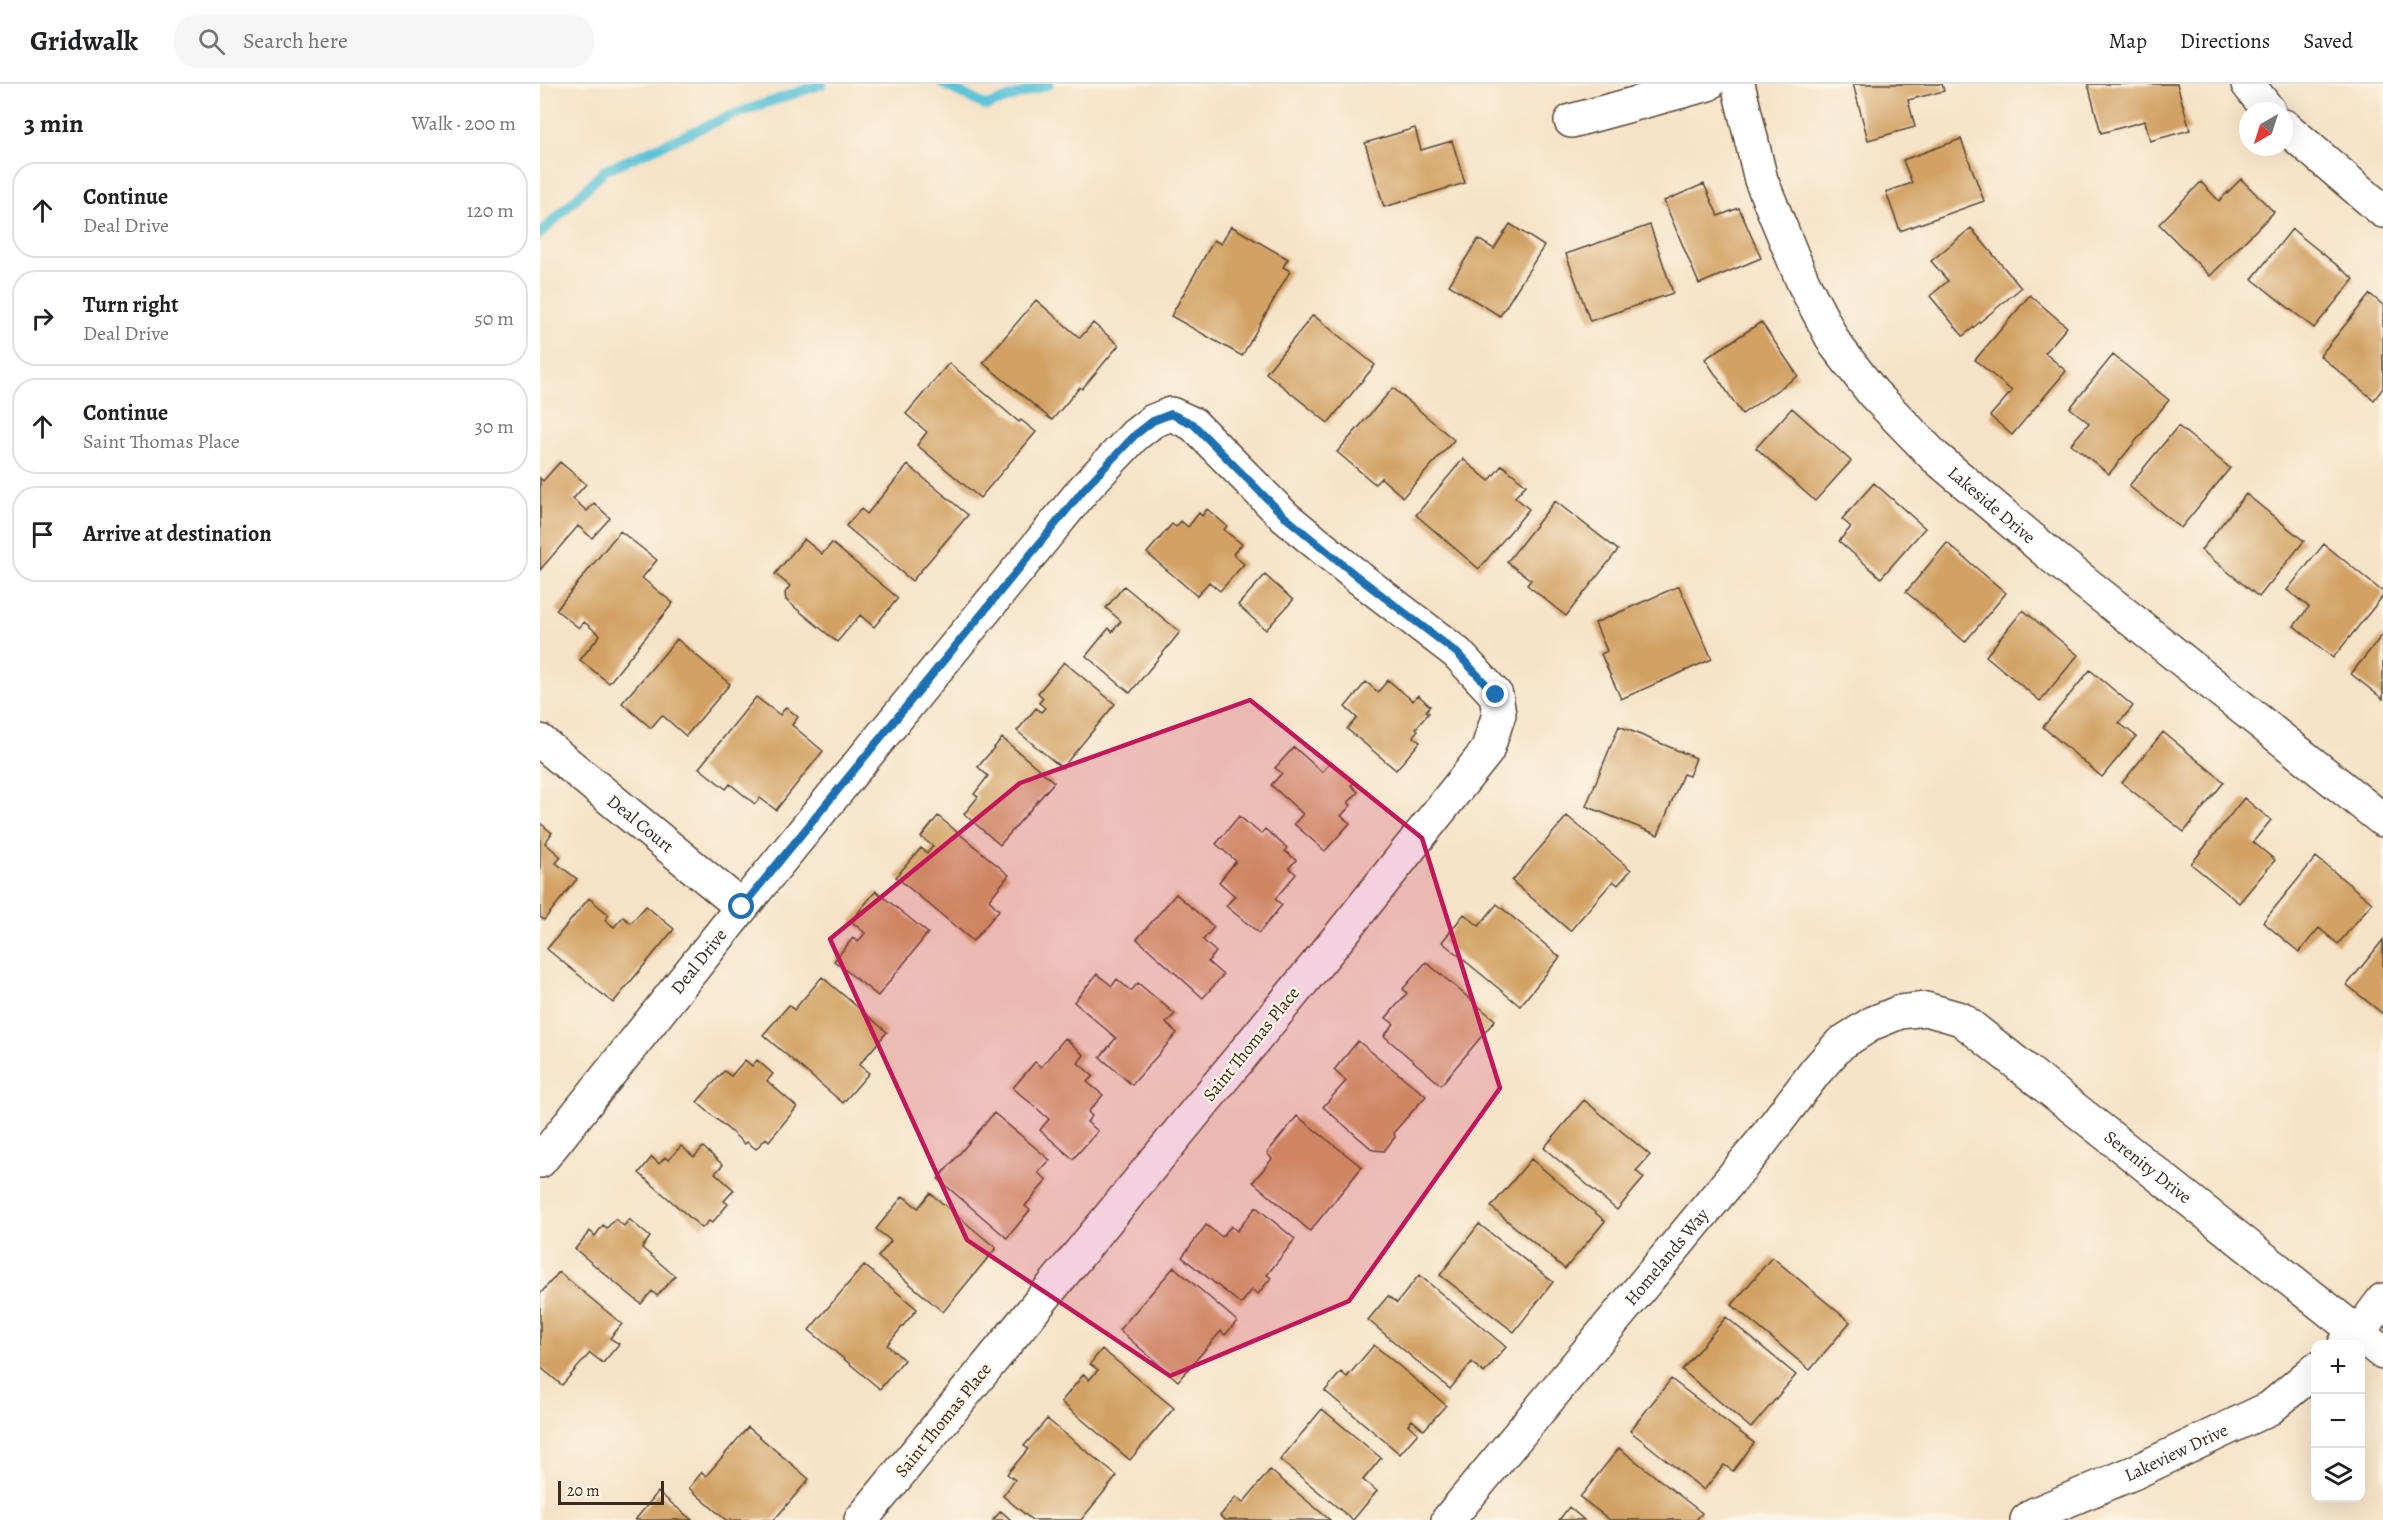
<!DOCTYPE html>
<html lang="en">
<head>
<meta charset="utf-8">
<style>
	:root { --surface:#fff; --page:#f6f6f6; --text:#202124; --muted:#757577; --line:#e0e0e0 }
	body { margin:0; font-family:Alegreya,serif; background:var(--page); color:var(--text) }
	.controls { position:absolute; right:18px; bottom:18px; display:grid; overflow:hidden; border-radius:12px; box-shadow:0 6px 24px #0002 }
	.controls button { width:54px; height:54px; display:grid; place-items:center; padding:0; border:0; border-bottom:2px solid var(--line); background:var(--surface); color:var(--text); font:30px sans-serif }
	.compass { position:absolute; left:1699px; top:18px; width:54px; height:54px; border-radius:50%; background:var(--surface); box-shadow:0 6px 24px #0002; rotate:219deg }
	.scale { position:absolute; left:18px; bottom:15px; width:106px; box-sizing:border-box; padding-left:6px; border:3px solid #3b2a1e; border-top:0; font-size:16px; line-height:21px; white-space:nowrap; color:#3b2a1e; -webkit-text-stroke:4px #fcf5e5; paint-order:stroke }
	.stop { position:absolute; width:18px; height:18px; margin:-14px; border:4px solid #1f6fb2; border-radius:50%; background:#fff }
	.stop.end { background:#1f6fb2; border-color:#fff; box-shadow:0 2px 6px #0008 }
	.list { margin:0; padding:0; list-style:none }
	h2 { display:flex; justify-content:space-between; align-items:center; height:78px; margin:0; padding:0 24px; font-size:26px }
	h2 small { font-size:20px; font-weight:400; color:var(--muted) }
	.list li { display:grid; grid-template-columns:39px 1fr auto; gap:18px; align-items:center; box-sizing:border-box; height:96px; margin:0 12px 12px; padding:0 12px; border:2px solid var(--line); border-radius:24px }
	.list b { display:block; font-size:22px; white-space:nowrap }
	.list p { margin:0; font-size:20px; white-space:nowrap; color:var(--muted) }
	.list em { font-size:20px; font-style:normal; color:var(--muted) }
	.icon { flex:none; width:33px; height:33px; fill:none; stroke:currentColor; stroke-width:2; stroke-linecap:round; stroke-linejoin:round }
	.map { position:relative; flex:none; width:1843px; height:1436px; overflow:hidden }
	header { display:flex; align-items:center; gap:36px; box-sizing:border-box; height:84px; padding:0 30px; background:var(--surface); border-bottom:2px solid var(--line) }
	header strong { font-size:28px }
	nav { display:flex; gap:33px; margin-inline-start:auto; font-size:21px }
	.search { width:420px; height:54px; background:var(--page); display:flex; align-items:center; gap:15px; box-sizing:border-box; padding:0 21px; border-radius:24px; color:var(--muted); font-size:22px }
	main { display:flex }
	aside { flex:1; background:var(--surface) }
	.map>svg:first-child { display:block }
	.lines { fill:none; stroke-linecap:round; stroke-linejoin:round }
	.stream { stroke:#5bc3d8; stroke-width:10 }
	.building { fill:#d2a164 }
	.minor-casing { stroke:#574637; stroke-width:36 }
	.minor { stroke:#fff; stroke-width:33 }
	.route { stroke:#1f6fb2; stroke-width:8 }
	.marked { fill:#c2185b; fill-opacity:0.2; stroke:#c2185b; stroke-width:4.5; stroke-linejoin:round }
	.labels { text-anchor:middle; stroke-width:4.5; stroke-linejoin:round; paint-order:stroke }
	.street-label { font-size:18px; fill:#3b2a1e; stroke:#fcf5e5 }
</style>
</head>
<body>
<header>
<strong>Gridwalk</strong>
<div class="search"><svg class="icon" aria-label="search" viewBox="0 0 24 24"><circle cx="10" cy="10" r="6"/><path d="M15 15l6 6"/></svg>Search here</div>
<nav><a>Map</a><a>Directions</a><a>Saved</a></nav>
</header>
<main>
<aside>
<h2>3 min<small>Walk · 200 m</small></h2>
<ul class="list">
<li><svg class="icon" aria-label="ahead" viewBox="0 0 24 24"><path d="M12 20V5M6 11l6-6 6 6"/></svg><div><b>Continue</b><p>Deal Drive</p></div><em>120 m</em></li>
<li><svg class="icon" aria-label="right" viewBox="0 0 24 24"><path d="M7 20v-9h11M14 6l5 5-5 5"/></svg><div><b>Turn right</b><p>Deal Drive</p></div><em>50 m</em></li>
<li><svg class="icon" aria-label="ahead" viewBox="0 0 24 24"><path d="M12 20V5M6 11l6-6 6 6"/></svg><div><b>Continue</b><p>Saint Thomas Place</p></div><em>30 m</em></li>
<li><svg class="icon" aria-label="arrive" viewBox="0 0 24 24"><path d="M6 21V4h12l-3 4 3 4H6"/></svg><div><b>Arrive at destination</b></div></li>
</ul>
</aside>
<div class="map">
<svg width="1843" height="1436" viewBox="0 0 1843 1436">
	<rect width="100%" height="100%" fill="#fcf5e5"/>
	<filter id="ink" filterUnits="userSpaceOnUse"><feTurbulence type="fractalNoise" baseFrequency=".0167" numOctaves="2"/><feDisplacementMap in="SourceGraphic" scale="12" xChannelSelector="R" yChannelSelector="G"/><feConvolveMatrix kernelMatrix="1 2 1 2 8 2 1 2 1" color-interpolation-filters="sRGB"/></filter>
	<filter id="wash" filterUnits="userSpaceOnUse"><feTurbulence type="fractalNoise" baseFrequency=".008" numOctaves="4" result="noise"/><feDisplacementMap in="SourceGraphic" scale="24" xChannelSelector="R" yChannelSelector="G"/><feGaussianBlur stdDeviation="1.35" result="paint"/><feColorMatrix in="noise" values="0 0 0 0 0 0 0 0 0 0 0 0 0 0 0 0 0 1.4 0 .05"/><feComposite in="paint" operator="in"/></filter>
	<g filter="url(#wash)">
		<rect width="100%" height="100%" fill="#f6e2c7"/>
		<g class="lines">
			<path class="stream" d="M403,0l43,22 63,-22
				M0,150l65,-64 124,-54 93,-32"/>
		</g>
		<g id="blocks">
			<path class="building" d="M1313,0h89l2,7 -36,9 7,27 -47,13z
				M1548,0h89l13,46 -40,11 -5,-20 -44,12z
				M875,44l6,22 31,-9 13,42 -81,24 -19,-64z
				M1421,55l23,62 -84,30 -14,-39 26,-9 -9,-23z
				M1701,95l33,33 -64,64 -51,-52 42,-42 18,19z
				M1164,100l14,32 21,-8 22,50 -62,26 -35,-83z
				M970,140l34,22 -44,70 -51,-31 29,-46 16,10z
				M1110,141l23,68 -83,28 -24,-67z
				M691,142l57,33 -5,8 7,4 -48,85 -71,-40 43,-76 7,4z
				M1431,144l50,60 -58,48 -33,-40 18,-15 -17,-20z
				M1752,145l62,50 -40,49 -62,-49z
				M1830,210l13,11v83l-9,12 -54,-44z
				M1490,211l37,32 -22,26 21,18 -54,64 -22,-19 22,-25 -37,-31z
				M496,216l44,38 13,-15 26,22 -37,44 -2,-2 -28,33 -69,-57z
				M773,231l62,50 -47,58 -62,-50z
				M1221,238l37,54 -56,38 -37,-55z
				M1573,271l56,45 -60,74 -38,-30 18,-21 -19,-15z
				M409,279l70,59 2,-2 15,12 -56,66 -63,-53 10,-13 -21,-18z
				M853,304l61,52 -51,57 -22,-19 -6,6 -38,-32z
				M1252,324l59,53 -36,40 -59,-53z
				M1638,342l52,42 -49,60 -52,-42z
				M923,375l26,22 13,-16 24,20 -11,12 14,12 -50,60 -63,-54z
				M20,378l26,22 -13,15 14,12 7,-8 16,15 -18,20 -14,-12 -38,44v-92l3,3z
				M368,381l60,50 -56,66 -66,-55 15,-17 6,5z
				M1334,399l51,45 -44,50 -42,-37 12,-14 -9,-8z
				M1706,410l58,47 -45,56 -58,-47z
				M1015,417l63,49 -52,66 -39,-31 4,-5 -24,-18z
				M667,425l20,17 -3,4 18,14 -9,10 11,10 -24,27 -11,-9 -12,14 -50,-43 25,-29 4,3 5,-6 7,6 11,-14 3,3z
				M80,447l37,29 -15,18 31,25 -64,80 -29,-23 20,-25 -16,-13 -5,6 -23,-18z
				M264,455l18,15 10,-11 66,55 -24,29 -14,-12 -23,27 -51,-42 -1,-7 5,-7 -15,-12z
				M1407,459l59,50 -41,49 -59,-50z
				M1784,460l59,48v4l-50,62 -39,-32 15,-19 -22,-17z
				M725,491l28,25 -27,30 -28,-25z
				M584,502l56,46 -50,61 -44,-37 23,-28 3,4 9,-11 -15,-13z
				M1139,502l33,73 -91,40 -20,-45 6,-3 -12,-28z
				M1483,526l55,45 -38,46 -54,-45z
				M1843,550v65l-32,-25z
				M137,555l53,45 -44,52 -24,-21 -11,13 -29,-25z
				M524,578l51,42 -53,64 -45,-37 19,-23 5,4 4,-4 -6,-5 4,-5 -5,-5z
				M1550,586l43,36 -14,17 17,13 -34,41 -59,-50z
				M848,596l25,21 5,-6 12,11 -4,5 3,2 -13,15 2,2 -5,6 7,6 -24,28 -49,-41 10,-11 -12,-11 21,-25 12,10z
				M216,613l24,18 6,-8 12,10 -6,8 31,26 -47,59 -16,-12 -5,6 -25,-20 -4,5 -27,-21z
				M1079,642l77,32 -7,18 -6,-2 -25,61 -72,-29z
				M1623,648l61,50 -40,50 -62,-49z
				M462,654l52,44 -54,63 -36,-31 14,-17 -4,-3 14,-18 -10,-9z
				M754,663l28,25 9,-10 23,21 -3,2 7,7 -10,11 3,2 -10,11 9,7 -25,28 -31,-27 9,-10 -32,-29 11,-12 -7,-5z
				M1704,714l27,22 -18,22 22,18 -36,43 -48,-39z
				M398,732l71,59 -20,25 10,10 -26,31 -77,-64 25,-29 6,5 6,-7 -12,-9z
				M699,732l22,18 4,-5 22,19 -2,3 11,9 -7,8 7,6 -21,25 7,6 -23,28 -33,-27 9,-10 -16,-14 17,-21 -20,-17z
				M1027,732l64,54 -13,15 -5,-4 -43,50 -58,-50z
				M0,739l12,10 -7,10 16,14 -5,6 21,16 -33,41 -4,-3z
				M1776,773l56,46 -34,41 -19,-16 -20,24 -36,-30z
				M336,807l52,42 -50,63 -44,-35 19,-23 5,4 7,-9 -14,-12z
				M636,810l38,33 -11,13 13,12 -8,10 15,13 -20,23 -66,-59z
				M49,814l20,17 -4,5 9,7 9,-10 8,6 15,-17 28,23 -61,74 -66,-54z
				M957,820l63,53 -40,49 -78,-64 22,-28 15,12z
				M1843,856v74l-36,-29z
				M886,878l69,58 -54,65 -57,-49 10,-12 -8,-6 21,-25 -4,-4z
				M557,890l15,12 5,-7 14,12 7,-8 37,31 -9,9 11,10 -45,52 -32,-28 16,-19 -42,-36z
				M282,893l65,55 -28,33 10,8 -26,30 -80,-68 26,-30 5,5z
				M525,954l19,17 -6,8 15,13 -6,6 16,13 -15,17 4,4 -5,6 11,9 -25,28 -33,-29 9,-11 -36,-31 22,-26 6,5z
				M818,957l68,55 -32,36 1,5 -11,14 -11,-1 -50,-43 23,-26 -12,-11z
				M205,976l7,6 5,-6 16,14 -6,7 30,26 -28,34 -3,-3 -10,11 -9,-7 -2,2 -48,-42 27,-31 7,5z
				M1044,1016l66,55 -14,16 8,7 -27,32 -73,-62z
				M454,1029l56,47 -12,13 9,7 -22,26 5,4 -23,28 -69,-59z
				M757,1032l65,51 -52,64 -57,-49 19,-23 -5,-6z
				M141,1062l13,11 9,-10 20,18 -8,8 19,17 -10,11 4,3 -16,19 -3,-2 -7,7 -63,-55 13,-16 7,7 6,-7 3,3z
				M991,1075l74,62 -40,48 -74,-62z
				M390,1109l66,55 -53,64 -65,-55 13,-16 -15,-12 27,-33 15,12z
				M716,1123l39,32 -28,36 4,3 -13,16 -6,-4 -11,14 -59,-47 24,-32 16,12 9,-11 6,5z
				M75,1135l9,7 5,-7 21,18 -8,11 33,28 -18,20 -5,-5 -11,13 -66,-55 15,-18 5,5 8,-11 4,3z
				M939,1140l74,58 -39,50 -74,-57z
				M1232,1173l78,65 -40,48 -78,-65z
				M324,1181l53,44 -30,36 17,15 -24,29 -71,-59z
				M634,1183l63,54 -12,14 -4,-4 -43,50 -59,-51z
				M19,1188l63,52 -12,14 9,6 -16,19 -13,-10 -28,32 -22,-18v-73z
				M879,1191l87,72 -22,26 -12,-11 -22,27 -82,-69 20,-24 9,7z
				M1186,1233l70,58 -45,53 -69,-58z
				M834,1261l72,60 -22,25 -12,-10 -4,5 10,8 -18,21 -75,-63 16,-19 6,5z
				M562,1265l72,59 -44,52 -69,-58 23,-28 5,6 9,-10 -8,-6z
				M1131,1295l83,64 -21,28 -9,-6 -20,25 -74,-59z
				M782,1325l59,49 -18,22 14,11 -24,29 -73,-60z
				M507,1335l70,57 -36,44h-49l-29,-24 12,-16 -8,-6 21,-25 -4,-3z
				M208,1343l61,52 -35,41h-48l-37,-32 13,-16 4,4z
				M1079,1364l83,65 -6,7h-86l-30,-23z
				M730,1386l60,50h-105l-5,-4 16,-19 7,6z
				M118,1408l34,28h-57z
				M1029,1423l15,13h-25z
				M461,1427l10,9h-18z"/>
		</g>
	</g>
	<g filter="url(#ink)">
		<use href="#blocks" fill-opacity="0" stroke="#574637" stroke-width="1.5"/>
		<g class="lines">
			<defs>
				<g id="minor">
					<path id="s1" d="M1198,0l23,96 42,102 32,62 38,49 61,63 119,101 330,263"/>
					<path d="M1708,0l21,27"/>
					<path d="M1031,37l137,-37"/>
					<path d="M1744,42l99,85"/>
					<path id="s2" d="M0,657l202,166"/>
					<path id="s3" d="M0,1077l202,-254 342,-418 51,-54 18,-14 18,-7 22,10 92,93 73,60 99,76 39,42 3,19 -12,37 -148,186 -478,583"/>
					<path d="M1805,1260l14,-12 24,-32"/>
					<path id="s4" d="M908,1436l313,-377 55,-72 24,-27 33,-21 27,-11 26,-3 35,10 422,334"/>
					<path id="s5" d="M1487,1436l8,-6 98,-41 137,-65 46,-39"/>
				</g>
			</defs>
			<use href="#minor" class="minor-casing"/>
			<use href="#minor" class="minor"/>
		</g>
	</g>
	<g class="lines" filter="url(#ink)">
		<path class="route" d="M202,823l342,-418 51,-54 18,-14 18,-7 22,10 92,93 73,60 99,76 39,42"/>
	</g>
	<path class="marked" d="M710,616l172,138 78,250 -151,213 -179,75 -203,-136 -137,-301 190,-156z"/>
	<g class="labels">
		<g class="street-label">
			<text dy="6" stroke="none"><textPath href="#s1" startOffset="504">Lakeside Drive</textPath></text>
			<text dy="6" stroke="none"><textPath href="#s2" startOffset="130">Deal Court</textPath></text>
			<text dy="6" stroke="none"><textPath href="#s3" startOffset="255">Deal Drive</textPath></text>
			<text transform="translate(711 960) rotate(-51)" y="6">Saint Thomas Place</text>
			<text dy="6" stroke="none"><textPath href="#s4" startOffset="986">Serenity Drive</textPath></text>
			<text dy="6" stroke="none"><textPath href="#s4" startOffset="342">Homelands Way</textPath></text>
			<text transform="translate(403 1336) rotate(-51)" y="6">Saint Thomas Place</text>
			<text dy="6" stroke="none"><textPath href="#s5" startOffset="164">Lakeview Drive</textPath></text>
		</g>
	</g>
</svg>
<div class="controls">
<button>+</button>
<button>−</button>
<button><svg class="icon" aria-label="layers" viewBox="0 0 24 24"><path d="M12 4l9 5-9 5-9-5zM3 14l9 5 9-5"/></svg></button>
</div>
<svg class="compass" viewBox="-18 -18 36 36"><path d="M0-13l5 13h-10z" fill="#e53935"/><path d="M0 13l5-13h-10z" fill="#757577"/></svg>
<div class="scale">20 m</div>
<div class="stop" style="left:202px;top:823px"></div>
<div class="stop end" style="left:956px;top:611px"></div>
</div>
</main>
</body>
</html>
